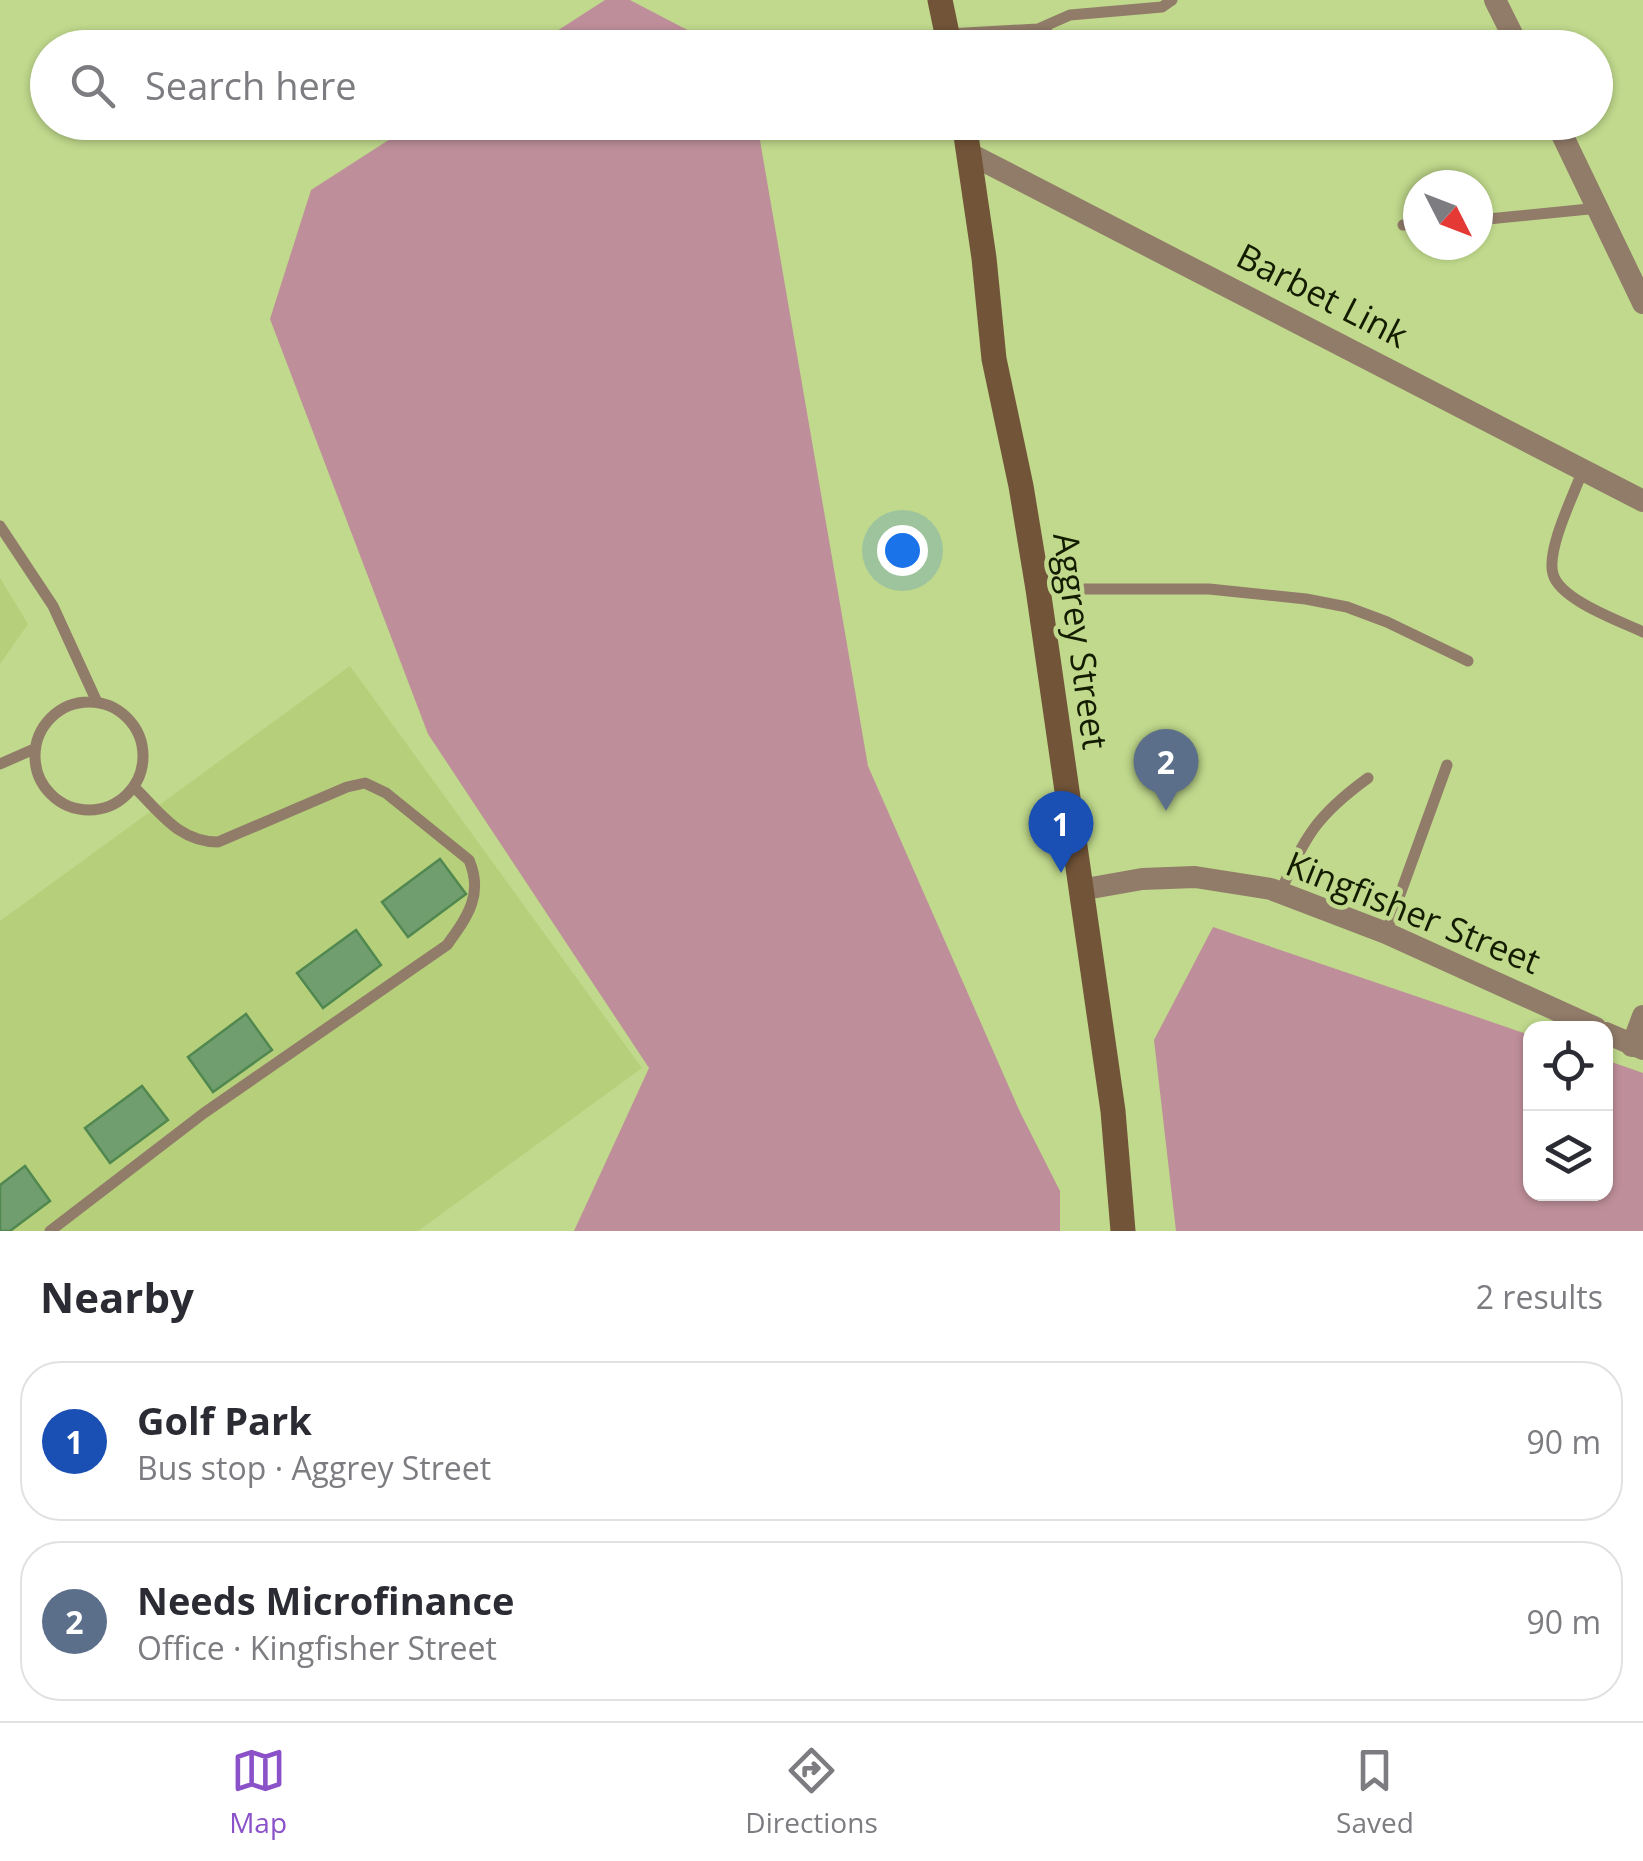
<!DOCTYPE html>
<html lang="en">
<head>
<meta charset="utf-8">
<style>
	:root { --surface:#fff; --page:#f7f7f7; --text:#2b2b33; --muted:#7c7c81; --line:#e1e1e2; --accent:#8a51c8 }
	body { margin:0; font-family:"Open Sans",sans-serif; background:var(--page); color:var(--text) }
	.controls { position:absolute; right:30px; bottom:30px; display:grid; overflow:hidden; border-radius:20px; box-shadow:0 2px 8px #0004 }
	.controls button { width:90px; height:90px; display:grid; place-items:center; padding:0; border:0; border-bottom:2px solid var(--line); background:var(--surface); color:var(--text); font:50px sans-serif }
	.compass { position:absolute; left:1403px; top:170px; width:90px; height:90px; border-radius:50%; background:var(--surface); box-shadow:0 2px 8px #0004; rotate:132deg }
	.you { position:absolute; left:902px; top:550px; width:35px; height:35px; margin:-25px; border:8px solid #fff; border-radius:50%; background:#1a73e8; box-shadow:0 0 0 15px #1a73e833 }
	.badge { display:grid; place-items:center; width:65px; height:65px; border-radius:50%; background:var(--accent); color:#fff; font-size:32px; font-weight:700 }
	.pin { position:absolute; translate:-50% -82px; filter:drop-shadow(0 2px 5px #0008) }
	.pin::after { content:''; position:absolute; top:52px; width:35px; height:30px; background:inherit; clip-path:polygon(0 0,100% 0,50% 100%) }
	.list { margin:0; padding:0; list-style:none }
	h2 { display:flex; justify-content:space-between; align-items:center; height:130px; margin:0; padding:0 40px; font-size:42px }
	h2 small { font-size:32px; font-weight:400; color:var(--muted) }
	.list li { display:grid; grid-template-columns:65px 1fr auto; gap:30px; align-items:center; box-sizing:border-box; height:160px; margin:0 20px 20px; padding:0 20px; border:2px solid var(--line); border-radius:40px }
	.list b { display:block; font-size:38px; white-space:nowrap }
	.list p { margin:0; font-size:32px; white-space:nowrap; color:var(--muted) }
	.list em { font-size:32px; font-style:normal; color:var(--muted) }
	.icon { flex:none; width:55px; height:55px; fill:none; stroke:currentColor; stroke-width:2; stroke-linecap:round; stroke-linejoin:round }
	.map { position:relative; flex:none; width:1643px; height:1231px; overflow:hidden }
	.search { position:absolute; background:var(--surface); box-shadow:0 2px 8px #0004; left:30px; right:30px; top:30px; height:110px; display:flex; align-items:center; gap:25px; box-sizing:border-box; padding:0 35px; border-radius:55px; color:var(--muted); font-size:38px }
	.sheet { height:490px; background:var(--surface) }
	nav { display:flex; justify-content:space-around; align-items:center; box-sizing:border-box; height:140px; border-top:2px solid var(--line); background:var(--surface); font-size:28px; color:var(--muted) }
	nav a { display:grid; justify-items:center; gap:5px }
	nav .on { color:var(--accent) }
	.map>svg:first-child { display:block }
	.built { fill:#b5cf7b }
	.green { fill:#be8f9a }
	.building { fill:#719e6f; stroke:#51884f; stroke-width:2.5 }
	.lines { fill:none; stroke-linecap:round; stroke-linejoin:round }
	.lane { stroke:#917b69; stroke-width:11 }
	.street { stroke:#917b69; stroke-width:22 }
	.secondary { stroke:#725438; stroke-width:25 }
	.labels { text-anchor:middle; stroke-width:9; stroke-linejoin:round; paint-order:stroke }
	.street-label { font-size:35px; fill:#141c00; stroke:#c0d98c }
</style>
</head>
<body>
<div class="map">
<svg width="1643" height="1231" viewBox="0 0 1643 1231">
	<rect width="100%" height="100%" fill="#c0d98c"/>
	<path class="built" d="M0,578l28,46 -28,40z
		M350,666l292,402 -224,163h-418v-310z"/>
	<path class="green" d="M605,0h25l90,47h-188z
		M415,123h342l111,643 152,346 40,79v40h-486l75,-163 -221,-334 -158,-415 41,-129z
		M1213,927l317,108v159h76v-134l37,13v158h-467l-22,-191z"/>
	<path class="building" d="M440,859l26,35 -58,43 -26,-35z
		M356,930l25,35 -58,43 -26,-35z
		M246,1014l26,36 -59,42 -25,-35z
		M142,1086l26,34 -58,43 -25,-35z
		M25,1166l25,35 -40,30h-10v-46z"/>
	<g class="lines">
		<path class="lane" d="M1038,29l32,-14 92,-8 10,-7
			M948,34l90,-5 39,19
			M1478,220l121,-12
			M1403,225l15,-1
			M1583,470c-9,24 -37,80 -30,104 7,26 67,47 90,58
			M0,526l53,80 44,96
			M1038,589h171l97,10 41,8 40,15 81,39
			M35 756a54 54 0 1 1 108 0a54 54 0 1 1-108 0Z
			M0,764l34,-15
			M1280,893c25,-57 37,-78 88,-115
			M1386,933l61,-168
			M50,1231l154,-118 243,-168c20,-28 37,-50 22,-85l-83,-67 -21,-10 -18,4 -129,55c-39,0 -57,-29 -84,-55"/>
		<path class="street" d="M1495,0l24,48
			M1556,122l87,181
			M970,154l673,347
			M1080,890l62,-11 53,-2 76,12 115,44 210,95
			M1606,1033l37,16
			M1632,1046l11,-30"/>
		<path class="secondary" d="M940,0l10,48
			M964,122l20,136 10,101 27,127 17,103 75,522 10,120"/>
	</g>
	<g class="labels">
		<g class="street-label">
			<text transform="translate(1322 296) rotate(27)" y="12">Barbet Link</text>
			<text transform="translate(1080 641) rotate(82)" y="12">Aggrey Street</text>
			<text transform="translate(1413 913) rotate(22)" y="12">Kingfisher Street</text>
		</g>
	</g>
</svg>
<div class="controls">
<button><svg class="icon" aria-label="locate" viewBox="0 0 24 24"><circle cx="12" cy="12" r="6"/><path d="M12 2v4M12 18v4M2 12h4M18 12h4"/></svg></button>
<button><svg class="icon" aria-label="layers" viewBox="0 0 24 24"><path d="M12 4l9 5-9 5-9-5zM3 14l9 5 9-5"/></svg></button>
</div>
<svg class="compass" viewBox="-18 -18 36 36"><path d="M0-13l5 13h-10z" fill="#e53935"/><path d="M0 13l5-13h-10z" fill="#7c7c81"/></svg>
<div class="you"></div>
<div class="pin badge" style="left:1061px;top:873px;background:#1a4fb4">1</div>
<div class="pin badge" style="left:1166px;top:811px;background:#5c6f8a">2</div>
<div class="search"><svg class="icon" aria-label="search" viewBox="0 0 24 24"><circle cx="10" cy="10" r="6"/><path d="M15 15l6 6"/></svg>Search here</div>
</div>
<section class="sheet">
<h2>Nearby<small>2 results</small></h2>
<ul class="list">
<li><span class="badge" style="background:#1a4fb4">1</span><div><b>Golf Park</b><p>Bus stop · Aggrey Street</p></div><em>90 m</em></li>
<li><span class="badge" style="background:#5c6f8a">2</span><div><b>Needs Microfinance</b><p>Office · Kingfisher Street</p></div><em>90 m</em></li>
</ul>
</section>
<nav>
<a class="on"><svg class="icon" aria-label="map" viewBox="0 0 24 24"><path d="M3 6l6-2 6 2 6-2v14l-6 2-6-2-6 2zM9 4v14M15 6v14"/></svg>Map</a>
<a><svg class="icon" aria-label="directions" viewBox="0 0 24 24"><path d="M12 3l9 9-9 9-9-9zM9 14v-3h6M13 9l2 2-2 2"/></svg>Directions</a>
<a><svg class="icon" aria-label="saved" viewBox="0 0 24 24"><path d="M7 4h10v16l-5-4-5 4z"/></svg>Saved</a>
</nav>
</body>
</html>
